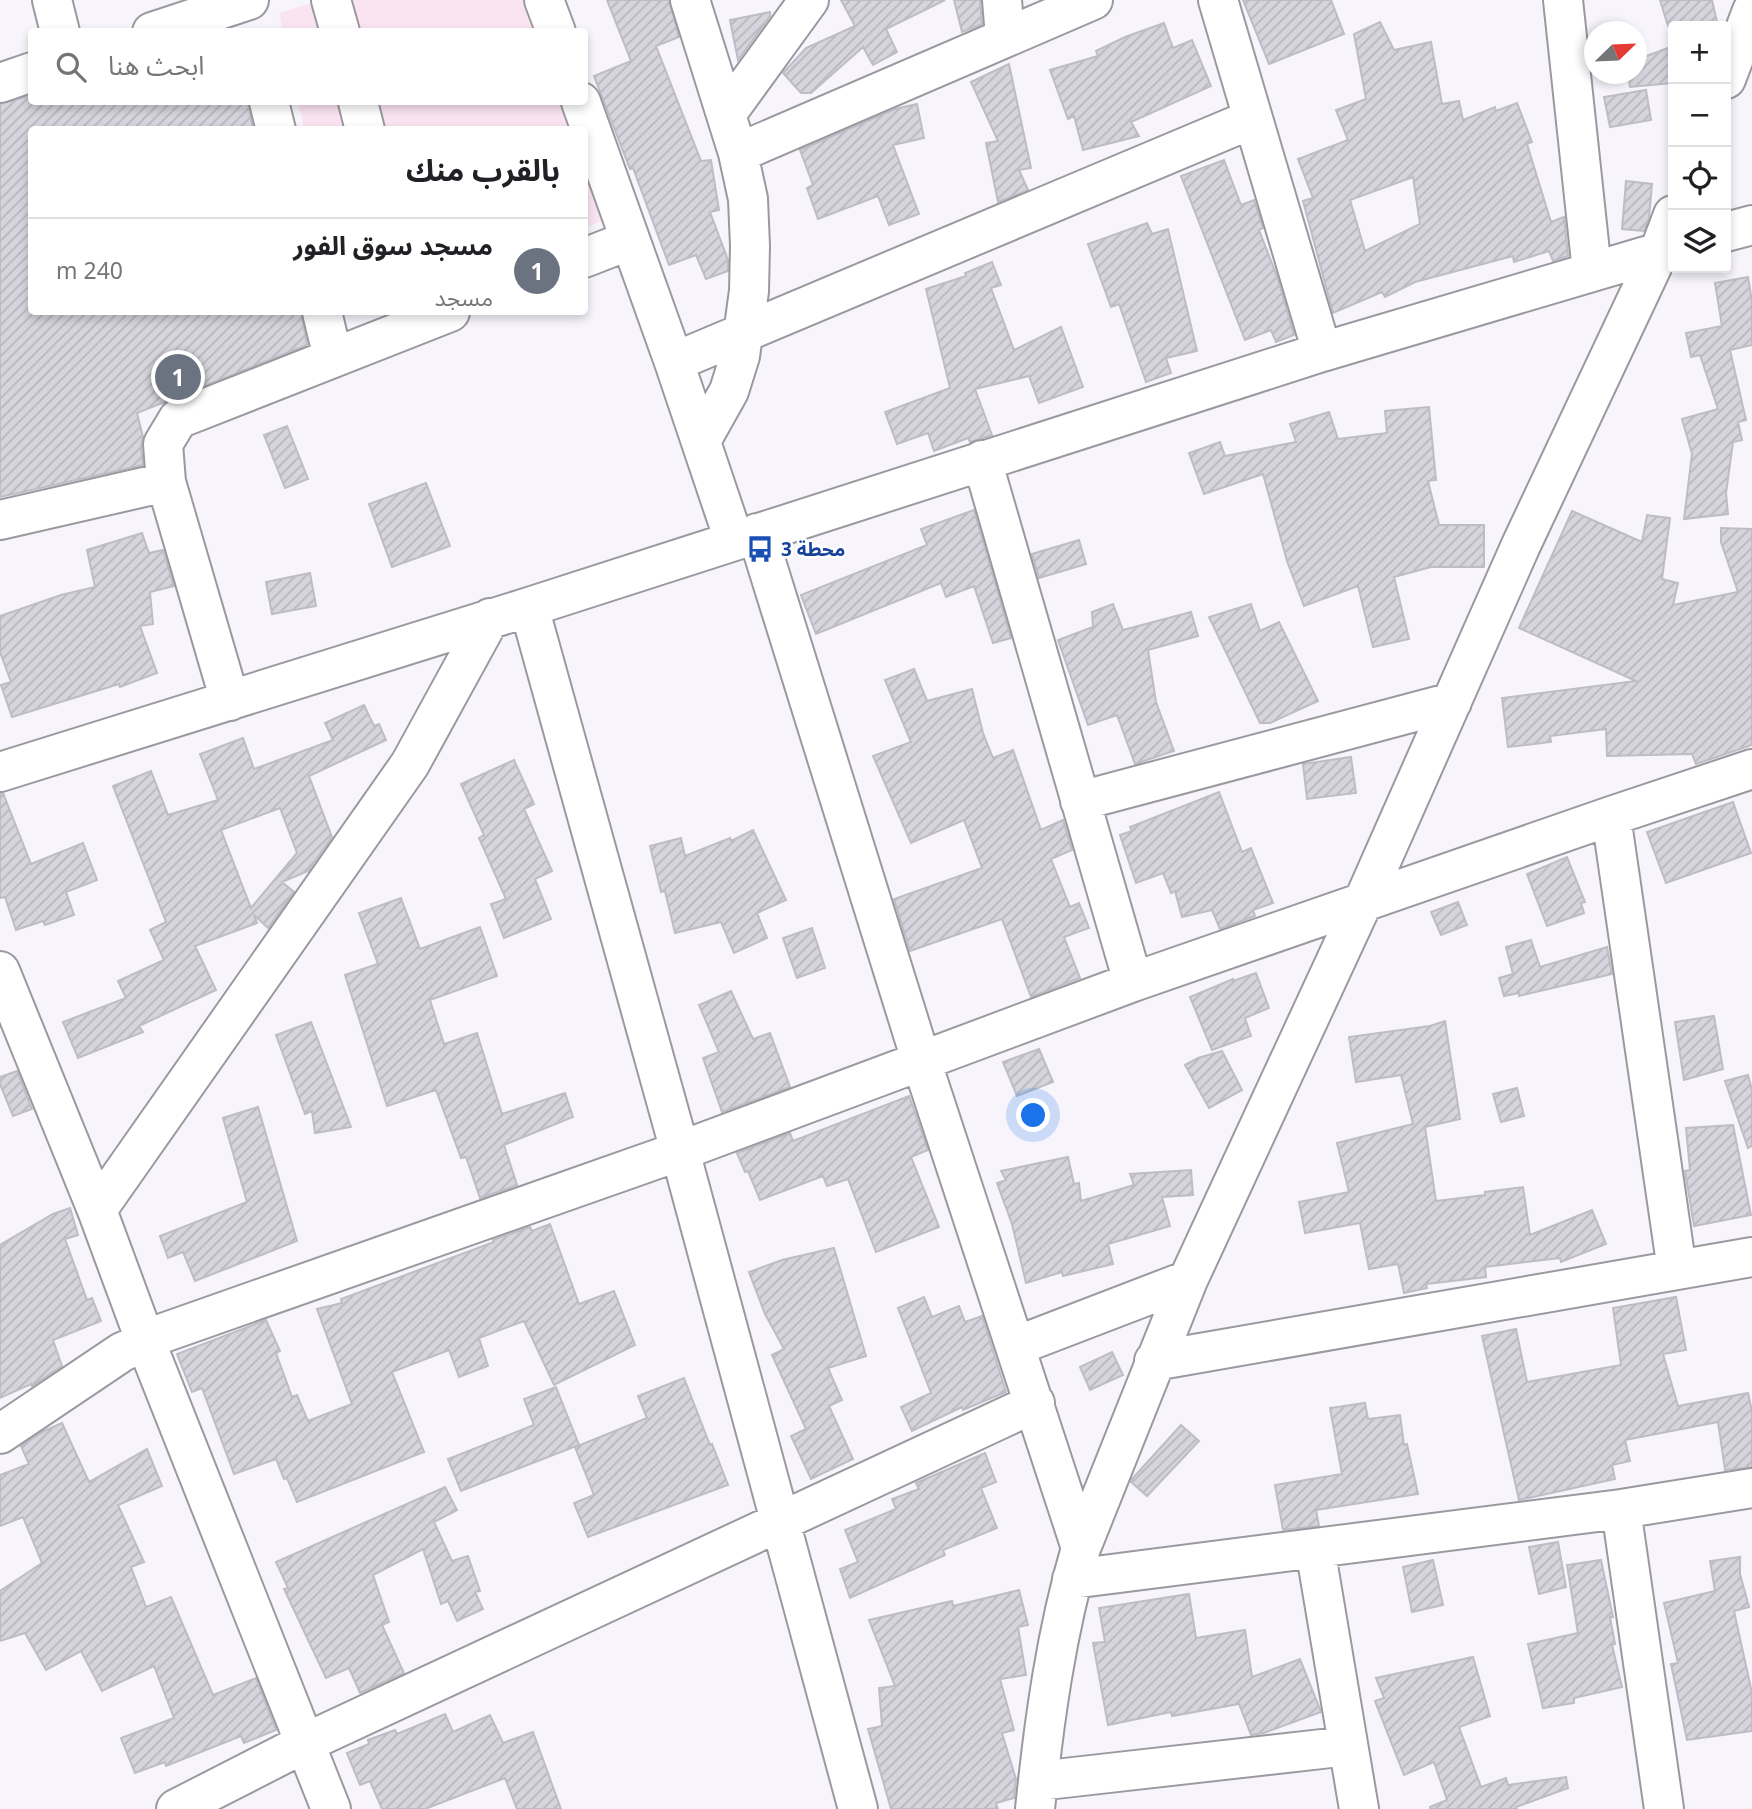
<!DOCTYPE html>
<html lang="ar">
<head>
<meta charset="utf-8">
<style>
	:root { --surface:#fff; --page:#f2f2f2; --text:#202124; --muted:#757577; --line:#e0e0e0; --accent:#c04ca5 }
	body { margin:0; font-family:Georgia,"Noto Sans Arabic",serif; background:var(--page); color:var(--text); direction:rtl }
	.controls { position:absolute; right:21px; top:21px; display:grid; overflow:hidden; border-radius:7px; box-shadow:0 4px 10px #0003 }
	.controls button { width:63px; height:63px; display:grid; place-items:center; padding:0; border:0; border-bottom:2px solid var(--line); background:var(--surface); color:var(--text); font:35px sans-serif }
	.compass { position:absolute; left:1584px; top:21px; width:63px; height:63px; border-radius:50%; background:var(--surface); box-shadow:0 4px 10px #0003; rotate:67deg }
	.you { position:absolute; left:1034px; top:1116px; width:24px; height:24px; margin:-18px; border:5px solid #fff; border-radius:50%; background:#1a73e8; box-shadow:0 0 0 10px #1a73e833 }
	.badge { display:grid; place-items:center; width:46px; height:46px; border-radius:50%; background:var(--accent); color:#fff; font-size:23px; font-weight:700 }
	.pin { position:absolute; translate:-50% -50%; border:4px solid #fff; box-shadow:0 2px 7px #0006 }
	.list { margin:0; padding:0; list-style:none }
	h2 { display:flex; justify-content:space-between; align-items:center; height:91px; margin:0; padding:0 28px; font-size:30px }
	h2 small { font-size:23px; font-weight:400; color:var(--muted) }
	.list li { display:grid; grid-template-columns:46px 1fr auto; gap:21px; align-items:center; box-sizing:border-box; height:98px; padding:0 28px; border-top:2px solid var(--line) }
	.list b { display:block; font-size:26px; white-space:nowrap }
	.list p { margin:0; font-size:23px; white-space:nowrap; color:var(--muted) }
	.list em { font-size:23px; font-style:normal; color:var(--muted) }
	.icon { flex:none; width:38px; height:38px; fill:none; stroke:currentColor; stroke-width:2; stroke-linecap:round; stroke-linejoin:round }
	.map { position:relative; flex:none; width:1752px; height:1809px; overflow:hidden; direction:ltr }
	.search { position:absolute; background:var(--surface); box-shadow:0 4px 10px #0003; left:28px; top:28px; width:560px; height:77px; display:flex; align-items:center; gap:18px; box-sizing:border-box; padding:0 24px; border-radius:7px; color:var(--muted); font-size:26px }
	.panel { position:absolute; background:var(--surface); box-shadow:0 4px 10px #0003; left:28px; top:126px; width:560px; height:189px; border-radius:7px; direction:rtl }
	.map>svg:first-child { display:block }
	.commercial { fill:#fbe4f2 }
	.building { fill:url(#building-hatch); stroke:#bebcc4; stroke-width:2; fill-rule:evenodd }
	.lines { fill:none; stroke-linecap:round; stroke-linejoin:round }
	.minor-casing { stroke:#9b99a0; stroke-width:42 }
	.minor { stroke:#fff; stroke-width:38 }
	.labels { text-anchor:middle; stroke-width:5; stroke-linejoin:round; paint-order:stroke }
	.transit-label { font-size:19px; font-weight:bold; fill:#164399; stroke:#fff; text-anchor:start }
</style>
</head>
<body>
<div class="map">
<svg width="1752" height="1809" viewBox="0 0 1752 1809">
	<defs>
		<pattern id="building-hatch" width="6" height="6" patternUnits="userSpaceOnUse" patternTransform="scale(1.75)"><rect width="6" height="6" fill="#d6d4dc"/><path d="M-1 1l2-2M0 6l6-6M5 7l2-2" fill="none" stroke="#b8b6bd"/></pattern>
	</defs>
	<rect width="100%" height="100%" fill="#f7f4fc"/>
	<path class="commercial" d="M322,0h215l11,31h-265l-4,-18z
		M298,102h275l10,27h-279z
		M584,135l29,81 -28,12h-1z"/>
	<path class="building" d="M607,0h62l10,37 -23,9 45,115 10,-1 8,50 -9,2 18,48v11l-22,8 -10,-24 -27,10 -36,-97 -3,1 -36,-93 37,-15z
		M841,0h104l-59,29 11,23 -24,13 -10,-18 -52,46h-10l-18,-20 23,-25 49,-22z
		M954,0h26l2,24 -20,8z
		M1243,0h88l13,34 -75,30z
		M1660,0h52l6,26h-50z
		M770,12v4l-32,44 -8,-40z
		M1380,22l14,28 37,-8 11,62 17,-3 4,19 32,-13 1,4 21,-8 15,39 -5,2 24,78 13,-5 4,39 -15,5 -4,-10 -35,11 -1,-6 -98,26 -30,15 -3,-5 -49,21 -30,-112 10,-3 -15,-39 50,-19 -12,-30 30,-11 -12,-65zM1413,177l7,47 -55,27 -15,-51z
		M1164,23l9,25 19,-8 19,46 -80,36 8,14 -56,14 -9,-34 -6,3 -18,-49 48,-14 -2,-5 29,-14z
		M1668,48l4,35 -42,4 -2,-13h8v-14z
		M1009,64l22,104 -12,2 9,20 -30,12 -12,-59 12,-2 -27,-59z
		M1646,90l5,30 -41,7 -6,-30z
		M32,95v7h216l5,28h-221v182h269l6,33 -170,68 6,24 -2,9 2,19 -143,32v-393z
		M917,104l7,34 -31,7 26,69 -30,11 -11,-29 -60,23 -11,-31 6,-3 -13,-35 95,-41z
		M1224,160l17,45 13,-5 9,28 -4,2 19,49 16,56 -18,7 -5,-12 -26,10 -64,-164z
		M1626,181l26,3 -3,34 -5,13 -22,-2z
		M1147,223l5,11 16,-5 29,122 -31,7 5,15 -25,9 -27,-78 -8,3 -23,-63z
		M992,262l9,23 -10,3 23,62 47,-23 22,60 -44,16 -10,-27 -54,13 17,46 -22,7 -2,-4 -34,13 -6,-18 -31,11 -12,-32 65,-24 -24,-99 40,-13 -1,-3z
		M1748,277l4,24v44l-22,5 16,70 -8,2 4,18 -9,2 -7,51 2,21 -44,5 8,-65 -10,-35 36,-10 -18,-54 -9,2 -5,-24 36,-7 -7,-43z
		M1429,407l7,73 -8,1 11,44h45v42h-53l-37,10 15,62 -36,8 -15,-61 -54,20 -17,-45 -24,-87 -59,20 -15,-41 31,-11 5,14 71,-14 -6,-18 39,-12 9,27 49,-6 -2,-22z
		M287,426l21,53 -23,9 -21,-53z
		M426,483l24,63 -58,21 -23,-63z
		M974,510l37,128 -18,5 -19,-57 -28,11 -5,-14 -125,51 -15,-39 126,-50 -6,-16z
		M1572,511l70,31 5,-27 23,3 -8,61 16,4 -5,22 65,-13 -17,-50v-14l31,1v216l-56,19 -4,-10 -85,2 -1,-27 -56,7 1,6 -43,5 -6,-49 134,-17 -117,-53z
		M142,533l7,20 14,-3 11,36 -24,6 3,32 -13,2 17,47 -37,14 -1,-3 -107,33 -11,-32 10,-3 -11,-30v-36l61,-21 34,-8 -8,-37z
		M1079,540l7,24 -47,14 -7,-24z
		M310,573l6,33 -44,8 -6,-32z
		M1113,604l10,26 68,-18 7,24 -50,14 8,52 18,49 -39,13 -18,-49 -29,10 -30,-85 35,-13 -1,-15z
		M1251,604l9,27 19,-9 39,79 -48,22h-10l-51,-106z
		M914,669l13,32 45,-12 11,44 10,25 20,-8 28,80 22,-10 9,30 -21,9 19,48 9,-4 10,25 -25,9 16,41 -49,19 -29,-78 -92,32 -16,-52 88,-31 -18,-48 -53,23 -38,-87 38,-14 -26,-62z
		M364,705l10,21 5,-2 7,16 -77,36 23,61 -24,34 -26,11 12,10 -26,36 -14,-13 3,8 -62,23 21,44 -77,36 4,6 -65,26 -15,-36 63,-24 -8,-17 46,-21 -14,-30 16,-8 -53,-136 38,-15 17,44 50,-15 -18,-46 43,-16 11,31 79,-29 -8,-17zM280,808l17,45 -46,55 -30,-78z
		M1351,757l5,36 -49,6 -4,-35z
		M514,760l20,44 -10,5 28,62 -17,8 16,40 -47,19 -13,-34 15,-5 -27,-61 5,-3 -23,-51z
		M1219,792l23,60 9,-4 22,55 -20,7 2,6 -35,13 -8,-19 -30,7 -7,-26 -4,2 -8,-20 -27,10 -16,-48 12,-4 -2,-4z
		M0,793h3l28,71 52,-21 14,37 -31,12 8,23 -29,10 -2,-4 -27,9 -11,-33 -5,1z
		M1733,802l18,51 -85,30 -19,-51z
		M753,830l33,70 -29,13 10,25 -33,15 -13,-31 -46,11 -10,-42 -4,1 -11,-46 31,-8 4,18 45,-18 1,3z
		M1567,857l18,45 -4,1 3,10 -37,13 -20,-52z
		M401,898l19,51 60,-22 17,49 -67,24 14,44 33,-11 25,81 63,-21 8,24 -69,28 13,40 -37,13 -14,-41 -5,1 -25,-68 -49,16 -42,-131 33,-11 -19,-51z
		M1458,902l9,23 -26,10 -10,-23z
		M812,928l13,40 -28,10 -14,-40z
		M1531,940l9,27 67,-20 5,27 -93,22v-3l-15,3 -5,-18 14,-4 -7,-27z
		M1256,973l13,35 -24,10 6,18 -39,14 -22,-53 43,-18v2z
		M731,991l22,48 17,-6 20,54 -68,25 -19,-54 16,-6 -20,-47z
		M1714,1016l9,53 -39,11 -9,-58z
		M1445,1021l15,98 -35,8 11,74 49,-6v-3l38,-5 7,48 62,-25 14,34 -45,18 -1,-4 -75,9 1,10 -60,7 1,4 -23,5 -6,-29 -29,5 -9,-46 -55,10 -6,-31 50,-10 -12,-49 76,-19 -12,-49 -45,7 -7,-45 81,-11z
		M311,1022l40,105 -36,6 -3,-22 -7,3 -29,-79z
		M1039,1049l14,33 -36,14 -14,-34z
		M1222,1051l20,39 -33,18 -24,-43 13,-7z
		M17,1071l15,38 -19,7 -13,-32v-7z
		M1748,1075l4,15v56l-4,2 -23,-67z
		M1517,1088l7,28 -23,6 -8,-28z
		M909,1096l19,54 -17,7 28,70 -63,25 -28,-73 -21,7 -4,-10 -63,24 -12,-29 -3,1 -8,-19 53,-20 3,8z
		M258,1107l39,134 -102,40 -12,-29 -15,6 -8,-22 87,-34 -24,-84z
		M1733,1125l18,90 -57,11 -9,-55 5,-1 -4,-42z
		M1068,1157l6,27 5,-1 2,18 53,-16 -4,-11 61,-4 2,25 -31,2 8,29 -62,18 5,20 -50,12 -1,-4 -36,11 -14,-59 -15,-41 9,-3 -5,-9z
		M70,1208l8,27 -13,4 22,61 5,-2 9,23 -48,19 9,26 -30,20 -1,-2 -31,14v-153l53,-31z
		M550,1224l29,80 35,-13 21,54 -81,40 -30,-64 -45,17 9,28 -29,11 -10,-27 -57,22 32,80 -127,50 -10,-24 -3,1 -8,-20 -42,15 -32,-86 -10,4 -15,-38 89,-34 14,31 -4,2 16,44 5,-2 11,26 44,-17 -35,-95 25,-6 -1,-4 153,-57 -1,-2 37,-13 2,4z
		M834,1248l32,108 -38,12 14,32 -13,6 24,53 -42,20 -20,-43 15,-7 -34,-74 12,-6 -19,-35 -16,-42 33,-12z
		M924,1297l8,20 27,-11 6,16 17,-6 24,76 -43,18 -1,-3 -50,24 -11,-24 30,-14 -33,-85z
		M1676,1297l10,53 -23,4 15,52 70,-13 4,18v56l-27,3 -7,-48 -93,18 5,21 -18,4 3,14 -96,21 -37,-164 34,-7 11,53 94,-17 -8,-57z
		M1112,1352l11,23 -33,15 -10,-23z
		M684,1378l26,67 2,-1 16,41 -140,52 -14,-34 20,-8 -19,-48 72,-29 -9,-22z
		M556,1387l23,58 -118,46 -13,-32 86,-34 -10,-26z
		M1365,1403l3,16 32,-4 4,30 3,-1 11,50 -102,16 3,16 -36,4 -8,-45 67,-11 -12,-66z
		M62,1423l27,59 58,-33 15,37 -44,19 26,57 -13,5 15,40 25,-10 42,98 43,-17 20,52 -32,13 -3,-7 -75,30 -1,-4 -30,11 -14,-35 53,-20 -20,-52 -52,25 -21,-40 -35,19 -21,-37 -25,8v-50l42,-28 -19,-46 -23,9v-51l29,-11 -8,-18 23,-15z
		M1181,1425l18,16 -52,55 -16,-14 1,-3z
		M985,1453l11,29 -15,6 16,40 -54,22 2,5 -95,43 -10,-29 18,-7 -13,-32 51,-21 -4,-10 27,-10 -3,-6z
		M445,1487l12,23 -23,12 18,39 16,-5 12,35 -5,1 8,17 -26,12 -9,-20 -7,3 -18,-55 -50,26 16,47 -7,3 22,48 -44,20 -11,-25 -23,10 -42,-89 4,-1 -12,-26z
		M1558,1542l8,45 -27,7 -10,-47z
		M1740,1557v17l9,33 -15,4 18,82v38l-65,9 -16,-76 7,-1 -14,-60 51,-12 -5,-30z
		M1433,1560l10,45 -31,7 -9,-45z
		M1601,1560l12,57h-3l5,27 -3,1 10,42 -48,11v5l-31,5 -15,-64 50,-11 -11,-68z
		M1019,1590l9,35 -10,2 8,48 -26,4 14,51 -12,3 14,46 -2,19 -18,5 2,6h-107l-23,-80 14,-3 -3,-38 16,-2 -26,-66 83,-19 1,5z
		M1189,1594l7,44 49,-8 7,47 48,-18 21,53 -57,21 -13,2 -12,-31 -67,12 -1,-4 -63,13 -15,-82 12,-1 -6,-34z
		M1473,1657l17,59 -31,11 22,60 25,-9 2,7 58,-8 2,11 -52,19 1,2h-87v-2l17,-7 -13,-38 -30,13 -29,-74 9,-3 -8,-20z
		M445,1714l8,18 37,-17 13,28 30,-11 28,77h-44l-12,-31 -80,31h-43l-12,-28 -10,4 -13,-32 22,-9 -1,-4 27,-10 2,4z"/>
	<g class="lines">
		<defs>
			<path id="minor" d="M52,0l8,32
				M331,0l9,32
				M544,0l12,32
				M690,0l48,153 10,46 2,47 -1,45 -9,65 -11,35 -28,50
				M1002,0l3,37
				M1218,0l104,352
				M1563,0l29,271
				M152,32l97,-32
				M1726,79l26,-68
				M0,83l32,-11
				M269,102l7,28
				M358,102l7,28
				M581,102l93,260 60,178
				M727,113l82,-113
				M738,153l355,-153
				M1726,232l26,-7
				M584,258l46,-18
				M322,312l11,46
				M674,362l578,-243
				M982,460l151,522
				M0,520l166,-38
				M757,533l164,527 160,488
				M529,607l151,544 178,658
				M230,701l-64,-219 -3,-38 15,-25 272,-107
				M0,772l529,-165 793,-255 351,-104
				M1080,801l372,-99
				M1611,816l66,454
				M0,971l97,239 48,130 186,469
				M97,1210l313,-446 80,-146
				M1016,1346l172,-66
				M1154,1361l598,-104
				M0,1434l122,-82 41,-19 517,-182 453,-169 478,-166 141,-47
				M1621,1509l43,300
				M1315,1548l44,261
				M1072,1579l549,-70 131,-21
				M1038,1781l310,-35
				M176,1809l129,-66 730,-340
				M1035,1809c9,-88 21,-176 46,-261l107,-268 175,-378 158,-357 138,-293 14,-37"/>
		</defs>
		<use href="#minor" class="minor-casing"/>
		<use href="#minor" class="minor"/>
	</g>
	<defs>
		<symbol id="bus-bare" viewBox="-9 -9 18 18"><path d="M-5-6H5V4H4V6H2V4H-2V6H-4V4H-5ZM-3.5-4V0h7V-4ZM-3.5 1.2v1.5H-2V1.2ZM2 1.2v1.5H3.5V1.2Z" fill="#1a4fb4" stroke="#fff" stroke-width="2.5" paint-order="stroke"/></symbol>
	</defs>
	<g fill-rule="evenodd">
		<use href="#bus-bare" x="741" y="530" width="38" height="38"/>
	</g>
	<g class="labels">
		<g class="transit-label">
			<text x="781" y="556">محطة 3</text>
		</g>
	</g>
</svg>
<div class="controls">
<button>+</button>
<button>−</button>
<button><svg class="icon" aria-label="locate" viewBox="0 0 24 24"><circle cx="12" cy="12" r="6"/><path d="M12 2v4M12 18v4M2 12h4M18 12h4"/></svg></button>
<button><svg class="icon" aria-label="layers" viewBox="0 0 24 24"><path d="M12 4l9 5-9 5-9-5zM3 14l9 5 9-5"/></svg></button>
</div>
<svg class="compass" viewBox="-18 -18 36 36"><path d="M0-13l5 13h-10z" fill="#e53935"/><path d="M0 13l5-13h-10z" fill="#757577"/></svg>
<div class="you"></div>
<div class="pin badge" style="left:178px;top:377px;background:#6b7280">1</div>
<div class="search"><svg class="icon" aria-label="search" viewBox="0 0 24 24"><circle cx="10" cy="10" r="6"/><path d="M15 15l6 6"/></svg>ابحث هنا</div>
<section class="panel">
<h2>بالقرب منك<small></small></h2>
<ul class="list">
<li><span class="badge" style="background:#6b7280">1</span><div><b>مسجد سوق الفور</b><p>مسجد</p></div><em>240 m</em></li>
</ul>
</section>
</div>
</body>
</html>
